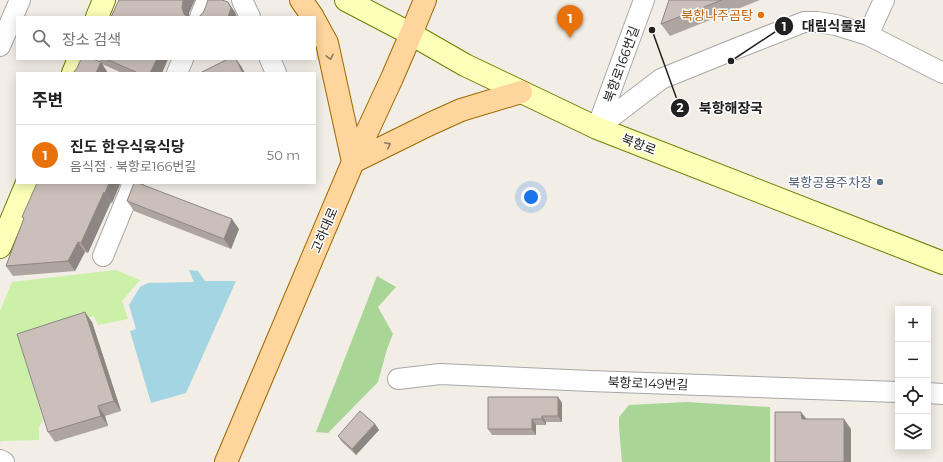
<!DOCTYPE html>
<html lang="ko">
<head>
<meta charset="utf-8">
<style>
	:root { --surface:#fff; --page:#f6f6f6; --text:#202124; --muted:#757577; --line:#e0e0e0; --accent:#111827 }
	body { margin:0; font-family:Montserrat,"Noto Sans KR",sans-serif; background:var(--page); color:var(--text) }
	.controls { position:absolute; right:12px; bottom:12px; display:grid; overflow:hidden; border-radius:0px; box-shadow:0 2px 10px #0003 }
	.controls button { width:36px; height:36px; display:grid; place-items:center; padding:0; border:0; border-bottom:1px solid var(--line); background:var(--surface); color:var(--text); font:20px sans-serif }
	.you { position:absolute; left:531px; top:197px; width:14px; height:14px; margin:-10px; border:3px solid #fff; border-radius:50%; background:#1a73e8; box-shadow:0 0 0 6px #1a73e833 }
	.badge { display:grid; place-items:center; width:26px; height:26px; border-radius:50%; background:var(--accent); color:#fff; font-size:13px; font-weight:700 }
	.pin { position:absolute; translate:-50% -33px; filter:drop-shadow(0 1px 2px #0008) }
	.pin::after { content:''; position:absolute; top:21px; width:14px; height:12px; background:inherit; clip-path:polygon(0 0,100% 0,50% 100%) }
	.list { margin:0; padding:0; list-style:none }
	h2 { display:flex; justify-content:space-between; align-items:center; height:52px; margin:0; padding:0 16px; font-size:17px }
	h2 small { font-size:13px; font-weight:400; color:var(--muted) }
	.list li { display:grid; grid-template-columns:26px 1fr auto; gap:12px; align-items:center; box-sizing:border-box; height:60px; padding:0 16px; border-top:1px solid var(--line) }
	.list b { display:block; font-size:15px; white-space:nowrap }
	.list p { margin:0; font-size:13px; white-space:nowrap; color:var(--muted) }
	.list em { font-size:13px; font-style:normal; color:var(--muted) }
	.icon { flex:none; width:22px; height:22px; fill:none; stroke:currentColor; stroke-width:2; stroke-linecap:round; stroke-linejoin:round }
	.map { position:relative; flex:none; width:943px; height:462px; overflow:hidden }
	.search { position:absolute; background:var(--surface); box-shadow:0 2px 10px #0003; left:16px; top:16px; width:300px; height:44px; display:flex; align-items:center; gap:10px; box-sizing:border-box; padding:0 14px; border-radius:0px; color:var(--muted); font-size:15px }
	.panel { position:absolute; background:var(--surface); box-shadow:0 2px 10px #0003; left:16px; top:72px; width:300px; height:112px; border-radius:0px }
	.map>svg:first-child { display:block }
	.grass { fill:#ccf0a8 }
	.forest { fill:#a9d597 }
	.water { fill:#a3d5e3 }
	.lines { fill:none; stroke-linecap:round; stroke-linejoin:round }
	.street-casing { stroke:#a8a8a8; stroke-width:22 }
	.secondary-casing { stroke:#717f00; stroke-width:24 }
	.primary-casing { stroke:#9d6900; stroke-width:24 }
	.street { stroke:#fff; stroke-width:20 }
	.secondary { stroke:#fbffb7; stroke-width:22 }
	.primary { stroke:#ffd59e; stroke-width:22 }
	.wall { fill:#aea59f }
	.shaded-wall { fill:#8d8682 }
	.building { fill:#cac0b9; stroke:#8d8682 }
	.oneway { stroke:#907b60 }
	.food-dot { fill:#e8710a; stroke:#fff; stroke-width:1.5 }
	.service-dot { fill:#5c6f8a; stroke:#fff; stroke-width:1.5 }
	.labels { text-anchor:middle; stroke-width:3; stroke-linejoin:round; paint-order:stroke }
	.food-label { font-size:13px; fill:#c56008; stroke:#fff; text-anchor:end }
	.street-label { font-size:13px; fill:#212121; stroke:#fff }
	.service-label { font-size:13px; fill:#4e5e75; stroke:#fff; text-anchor:end }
	.leader { fill:none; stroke:#212121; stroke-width:1.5 }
	.callout-dot { fill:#212121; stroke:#fff; stroke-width:1.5 }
	.mark-label { font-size:12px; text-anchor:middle; font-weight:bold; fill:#fff }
	.callout-label { font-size:14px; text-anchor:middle; font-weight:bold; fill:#212121; stroke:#fff; stroke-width:3; stroke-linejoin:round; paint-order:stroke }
</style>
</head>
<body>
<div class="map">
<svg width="943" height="462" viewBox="0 0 943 462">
	<rect width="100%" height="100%" fill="#f2eee6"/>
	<path class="grass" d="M116,270l24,10 -18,21 6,18 -30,6 -4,-9 -75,24 24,80 -4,7v13l-36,1 -3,1v-131l12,-29z"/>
	<path class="forest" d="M377,276l19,11 -18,20 15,27 -6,15 -9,33 -50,51 -12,-1z
		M686,402l84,5v55h-148l-3,-35v-10l10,-12z"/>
	<path class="water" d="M189,270l9,1 7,10h31l-50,112 -35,10 -21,-72 6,-2 -7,-24 11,-18 8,-4 46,-1z"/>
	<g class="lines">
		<defs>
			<path id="street" d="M242,0l8,17
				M200,17l7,-17
				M868,35l16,-35
				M0,46l20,-46
				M270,59l6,14
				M177,73l6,-14
				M597,128l64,-49 74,-30 69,-27h13l19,3 32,10 75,38
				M597,128l47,-128
				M103,256l30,-73
				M398,379l42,-5 150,7 308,11
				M928,393l15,1
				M0,460l4,2"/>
			<path id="secondary" d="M346,0l65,34 54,31 132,63 346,135
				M97,17l7,-17
				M73,73l6,-14
				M0,247l27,-64"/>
			<path id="primary" d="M301,0l12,17
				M315,21l12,22 26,119 77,-38 31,-14 60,-18
				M226,462l127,-300 39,-84 19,-44 14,-34"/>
		</defs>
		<use href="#street" class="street-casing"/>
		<use href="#secondary" class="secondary-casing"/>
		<use href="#primary" class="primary-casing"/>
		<use href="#street" class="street"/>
		<use href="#secondary" class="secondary"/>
		<use href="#primary" class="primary"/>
	</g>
	<path class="wall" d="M669,0h91l-90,36 -9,-12z
		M99,59h69l-6,14h-40l-20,-9z
		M120,184l-8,19 -1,-1 -23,51 -3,-1 -10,19 -62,5 -7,-10 18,-46 -2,-3z
		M127,201l112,28 -8,20 -97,-38z
		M92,322l29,89 -16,5 3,10 -53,16 -7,-10z
		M558,397l4,6v19h-16v3h-10v10h-44l-4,-6z
		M375,424l4,6 -23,25 -14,-13 -4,-6z"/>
	<path class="shaded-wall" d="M183,0h12l-6,13v4h-3l-2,-3 -2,-6z
		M228,2l7,10 2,5h-9z
		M157,59h11l-6,14h-12z
		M236,59l5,7 4,7h-2z
		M101,62l7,11h-12z
		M109,183h11v1l-8,19 -7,-10z
		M104,192l7,10 -23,51 -7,-10z
		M232,219l7,10 -8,20 -7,-10z
		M78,242l7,10 -10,19 -7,-10z
		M85,312l7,10 29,89 -7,-10z
		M558,397l4,6v19l-4,-6z
		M98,406l7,10 3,10 -7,-10z
		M801,412l8,10 -7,-3z
		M542,416l4,6v3l-4,-6z
		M532,419l4,6v10l-4,-6z
		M844,419l7,10v33h-7z
		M375,424l4,6 -23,25 -4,-6z"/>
	<path class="building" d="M119,0h64l-1,8 2,6 4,3h-77z
		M208,0h14l6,2 3,6 -3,9h-30l2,-1 4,-5z
		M669,0h53l-61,24z
		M81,59h12l8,3 -5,11h-23l4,-5z
		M106,59h51l-7,14h-12z
		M228,59h8l7,14h-43z
		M37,183h72l-4,10 -1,-1 -23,51 -3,-1 -10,19 -62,5 18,-48 -2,-1z
		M134,183h4l94,36 -8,20 -97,-38z
		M85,312l29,89 -16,5 3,10 -53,16 -31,-98z
		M488,397h70v19h-16v3h-10v10h-44z
		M360,411l15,13 -23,25 -14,-13z
		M775,412h26l1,7h42v43h-69z"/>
	<defs><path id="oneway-chevron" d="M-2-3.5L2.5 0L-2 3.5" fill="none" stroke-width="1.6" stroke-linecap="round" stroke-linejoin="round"/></defs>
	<g class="oneway">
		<use href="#oneway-chevron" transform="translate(330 57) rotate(78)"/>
		<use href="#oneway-chevron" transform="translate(388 145) rotate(-26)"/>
	</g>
	<circle class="food-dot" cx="761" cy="15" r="4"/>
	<circle class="service-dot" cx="880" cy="182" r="4"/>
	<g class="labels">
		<g class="food-label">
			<text x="753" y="20">북항나주곰탕</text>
		</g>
		<g class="street-label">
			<text transform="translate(621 64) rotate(-70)" y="5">북항로166번길</text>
			<text transform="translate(639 144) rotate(21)" y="5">북항로</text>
			<text transform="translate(324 230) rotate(-67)" y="5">고하대로</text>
			<text transform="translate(648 383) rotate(2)" y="5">북항로149번길</text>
		</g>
		<g class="service-label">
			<text x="872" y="187">북항공용주차장</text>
		</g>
	</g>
	<path class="leader" d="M731 61L784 26M652 30L680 108"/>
	<g class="callout-dot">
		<circle cx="731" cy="61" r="4"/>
		<circle cx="652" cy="30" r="4"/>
		<circle cx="784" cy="26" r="10"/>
		<circle cx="680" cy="108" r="10"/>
	</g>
	<g class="mark-label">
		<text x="784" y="31">1</text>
		<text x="680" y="112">2</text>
	</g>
	<g class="callout-label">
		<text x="834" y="31">대림식물원</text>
		<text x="731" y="113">북항해장국</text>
	</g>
</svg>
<div class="controls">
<button>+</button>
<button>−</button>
<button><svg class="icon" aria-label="locate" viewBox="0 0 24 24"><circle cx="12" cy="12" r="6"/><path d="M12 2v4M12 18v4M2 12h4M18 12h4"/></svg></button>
<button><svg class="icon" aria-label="layers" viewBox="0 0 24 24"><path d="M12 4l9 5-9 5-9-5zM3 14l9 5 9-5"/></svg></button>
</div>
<div class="you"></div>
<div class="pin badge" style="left:570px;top:38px;background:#e8710a">1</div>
<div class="search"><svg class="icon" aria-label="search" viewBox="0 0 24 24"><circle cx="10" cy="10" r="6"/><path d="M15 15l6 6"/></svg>장소 검색</div>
<section class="panel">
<h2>주변<small></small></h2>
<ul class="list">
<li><span class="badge" style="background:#e8710a">1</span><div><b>진도 한우식육식당</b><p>음식점 · 북항로166번길</p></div><em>50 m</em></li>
</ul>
</section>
</div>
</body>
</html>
